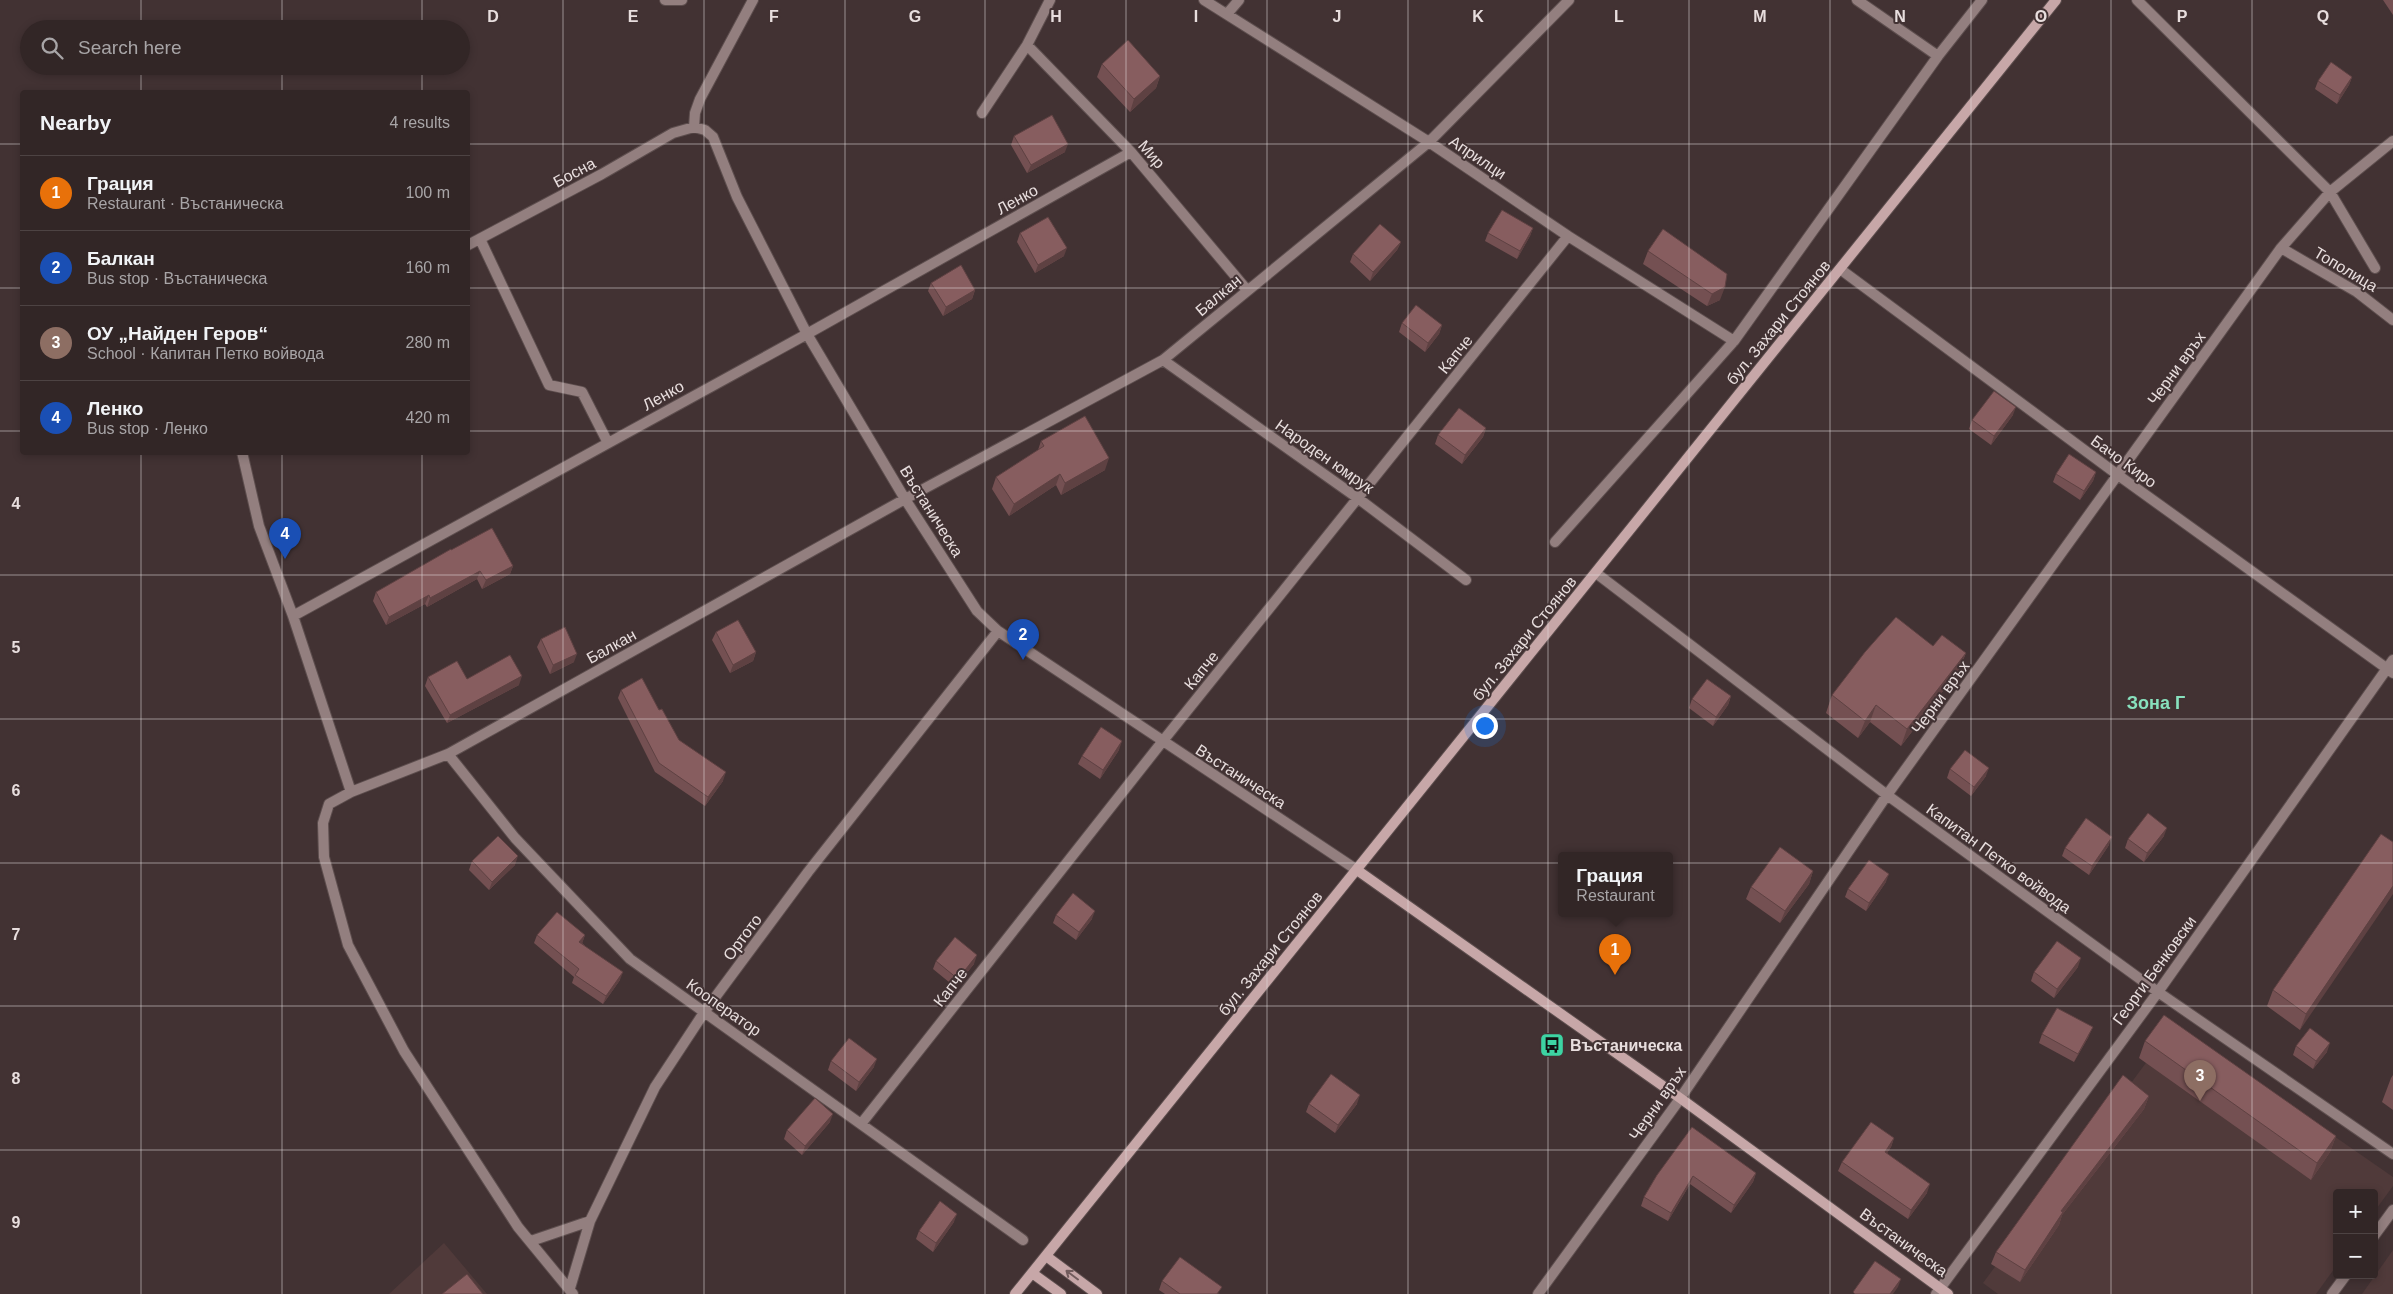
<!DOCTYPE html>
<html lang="en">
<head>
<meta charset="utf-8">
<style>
	:root { --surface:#322626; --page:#3d3232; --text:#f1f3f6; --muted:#a8a5a7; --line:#4d4343; --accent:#8abfa5 }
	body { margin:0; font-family:Helvetica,sans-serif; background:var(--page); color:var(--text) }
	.controls { position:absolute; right:15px; bottom:15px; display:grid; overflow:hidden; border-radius:5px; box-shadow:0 2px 8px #0003 }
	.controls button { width:45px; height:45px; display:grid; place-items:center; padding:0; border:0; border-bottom:1px solid var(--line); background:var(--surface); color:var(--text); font:25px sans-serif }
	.you { position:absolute; left:1484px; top:725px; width:18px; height:18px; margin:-12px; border:4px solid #fff; border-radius:50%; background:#1a73e8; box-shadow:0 0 0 8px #1a73e833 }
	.badge { display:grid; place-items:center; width:32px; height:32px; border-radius:50%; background:var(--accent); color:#fff; font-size:16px; font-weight:700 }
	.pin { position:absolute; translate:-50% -41px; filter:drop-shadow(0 1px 2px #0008) }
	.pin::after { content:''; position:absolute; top:26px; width:18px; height:15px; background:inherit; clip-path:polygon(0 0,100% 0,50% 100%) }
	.popup { position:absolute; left:1558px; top:852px; width:115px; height:65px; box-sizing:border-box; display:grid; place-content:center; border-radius:5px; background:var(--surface); filter:drop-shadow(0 1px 4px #0005); font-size:16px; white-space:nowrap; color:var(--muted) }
	.popup b { font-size:19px; color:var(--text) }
	.popup::after { content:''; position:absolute; left:50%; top:100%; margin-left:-10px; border:10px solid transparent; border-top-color:var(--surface) }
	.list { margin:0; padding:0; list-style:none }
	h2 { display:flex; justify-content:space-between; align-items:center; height:65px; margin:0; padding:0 20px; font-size:21px }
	h2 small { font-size:16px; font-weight:400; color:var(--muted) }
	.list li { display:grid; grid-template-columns:32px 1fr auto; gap:15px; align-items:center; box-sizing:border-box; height:75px; padding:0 20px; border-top:1px solid var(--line) }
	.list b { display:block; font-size:19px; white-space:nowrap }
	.list p { margin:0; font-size:16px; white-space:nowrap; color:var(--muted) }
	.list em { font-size:16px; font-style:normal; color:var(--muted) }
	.icon { flex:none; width:28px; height:28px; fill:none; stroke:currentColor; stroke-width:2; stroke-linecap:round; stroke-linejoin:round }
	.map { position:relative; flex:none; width:2393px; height:1294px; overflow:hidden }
	.search { position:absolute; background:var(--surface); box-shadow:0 2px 8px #0003; left:20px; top:20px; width:450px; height:55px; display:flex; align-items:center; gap:12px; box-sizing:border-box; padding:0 18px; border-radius:28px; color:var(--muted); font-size:19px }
	.panel { position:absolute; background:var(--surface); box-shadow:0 2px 8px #0003; left:20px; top:90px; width:450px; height:365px; border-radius:5px }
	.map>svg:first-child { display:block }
	.built { fill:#503a3a }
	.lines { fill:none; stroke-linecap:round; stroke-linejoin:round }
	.street-casing { stroke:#5d4e4e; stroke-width:12 }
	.secondary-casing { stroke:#5d4e4e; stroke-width:12 }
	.street { stroke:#937f7f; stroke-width:10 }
	.secondary { stroke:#c7a7a8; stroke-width:10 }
	.wall { fill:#745052 }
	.shaded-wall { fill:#5e4142 }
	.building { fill:#875d5f; stroke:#5e4142 }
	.oneway { stroke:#715b5c }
	.grid { fill:none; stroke:#e8dede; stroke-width:1; stroke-opacity:0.55 }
	.labels { text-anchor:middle; stroke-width:4; stroke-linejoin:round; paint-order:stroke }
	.street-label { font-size:16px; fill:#e8dede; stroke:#423233 }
	.poi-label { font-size:16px; font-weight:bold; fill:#e8dede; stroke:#423233; text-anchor:start }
	.neighbourhood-label { font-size:18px; font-weight:bold; fill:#88e1be; stroke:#423233 }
	.grid-label { font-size:16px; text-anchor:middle; font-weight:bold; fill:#e8dede; stroke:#423233; stroke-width:4; stroke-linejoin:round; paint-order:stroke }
</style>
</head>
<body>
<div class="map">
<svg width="2393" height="1294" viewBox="0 0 2393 1294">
	<rect width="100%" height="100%" fill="#423233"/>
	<path class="built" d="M2174,1025l219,152v9l-19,26v-19h-37v72l-21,29h-318l-15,-11z
		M444,1243l43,51h-98z
		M2393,1250v44h-31z"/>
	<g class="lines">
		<defs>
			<path id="street" d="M665,0h17
				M1204,0l225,142 139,94 166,105
				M1857,0l81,56
				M2137,0l193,192 45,76
				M1227,14l12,-14
				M1027,45l104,107 116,138
				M982,113l45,-68 23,-45
				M694,127l1,-14 5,-14 53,-99
				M480,239l69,146 33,7 26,51
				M468,245l134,-71 71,-41 21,-6 11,3 8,7 24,60 70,137 98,165 72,112 21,20 359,239
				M2281,248l76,44 36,28
				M1840,269l278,206 275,198
				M1163,360l196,139 107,81
				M242,452l17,74 34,90
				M1555,542l179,-201 204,-285 44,-56
				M1596,573l291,222 271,197 235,162
				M448,754l67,84 115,121 393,281
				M351,792l-58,-176 514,-282 324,-182
				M861,1124l301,-382 406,-506
				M2374,1236l19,-26
				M531,1241l59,-20
				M570,1288l20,-67 65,-134 50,-76 103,-139 190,-241
				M573,1294l-55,-67 -114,-176 -56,-106 -24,-88 -1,-34 6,-19 22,-12 97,-38 457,-255 258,-139 266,-218 140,-142
				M1538,1294l139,-191 210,-308 394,-547 49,-56 63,-51
				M1936,1294l222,-302 235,-332
				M2332,1294l14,-19"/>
			<path id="secondary" d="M1357,870l323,228 268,196
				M1046,1256l51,38
				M1032,1273l29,21
				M1015,1294l1041,-1294"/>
		</defs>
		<use href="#street" class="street-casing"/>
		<use href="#secondary" class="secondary-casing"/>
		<use href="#street" class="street"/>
		<use href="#secondary" class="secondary"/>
	</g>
	<path class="wall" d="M2383,0h10v15z
		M1102,64l58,12 -4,12 -26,24 -33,-35z
		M2352,77l-3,8 -12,19 -22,-15 3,-8z
		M1014,136l51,16 -38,21 -16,-28z
		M1533,228l-3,8 -13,23 -32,-18 3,-8z
		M1663,229l57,71 -13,6 -64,-42 5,-13z
		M1020,233l44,23 -29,17 -18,-31z
		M1401,242l-4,8 -27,31 -20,-19 3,-8z
		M931,283l44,7 -3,9 -29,17 -15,-25z
		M1402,323l40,2 -3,9 -14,18 -26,-20z
		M2013,415l-22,30 -22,-16 3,-9z
		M1486,428l-3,9 -21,27 -27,-20 3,-9z
		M1041,441l64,29 -44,25 -5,-10 -47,31 -17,-27 4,-12 42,-27z
		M2096,472l-3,9 -13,19 -27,-18 3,-8z
		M451,550l62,16 -3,8 -28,15 -5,-10 -50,28 -2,-3 -39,21 -13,-24 3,-9z
		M716,632l40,20 -3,9 -23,12 -18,-33z
		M541,639l33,23 -24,12 -13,-27z
		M1933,646l33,7 -7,17 -58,76 -31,-24 -12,16 -32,-25 6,-18z
		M428,677l39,2 52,6 -72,38 -22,-37z
		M621,690l38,20 20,30 44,41 -18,25 -50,-34 -37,-74z
		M1731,696l-3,9 -15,21 -24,-18 3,-9z
		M1119,750l-19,29 -22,-15 4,-8z
		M1950,769l36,7 -15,20 -24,-18z
		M2164,836l-20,26 -19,-14 3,-9z
		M2393,842l-93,188 -33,-24 6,-16z
		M2109,845l-20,30 -27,-19 3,-8z
		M472,861l43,4 -26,25 -20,-20z
		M1813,871l-4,13 -29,39 -34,-24 5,-12z
		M1886,882l-20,29 -21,-14 3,-8z
		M1056,915l36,4 -16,21 -23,-17z
		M537,935h48l-3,8 38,37 -17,24 -31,-21 2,-6 -40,-34z
		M936,961l38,3 -19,23 -22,-18z
		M2078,967l-24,31 -23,-17 3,-9z
		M2042,1034l47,2 -15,26 -35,-19z
		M2145,1041l191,95 -6,16 -19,28 -172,-122z
		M2296,1046l31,6 -14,17 -20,-14z
		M831,1061l43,6 -18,24 -28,-21z
		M2393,1075v35l-11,-8 9,-24z
		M2149,1096l-5,13 -82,106 -3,10 -39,57 -29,-18 5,-12z
		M1309,1104h48l-22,29 -29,-21z
		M830,1122l-28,33 -18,-16 3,-9z
		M1894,1138l-3,9 -4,6 40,40 -19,26 -70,-48 4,-9z
		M1756,1173l-3,9 -22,31 -41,-29 -22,37 -27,-15 3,-9 13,-22z
		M954,1222l-21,30 -17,-13 3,-8z
		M1162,1281l58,13h-55l-6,-4z"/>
	<path class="shaded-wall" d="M1160,76l-4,12 -26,24 4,-13z
		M2352,77l-3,8 -12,19 3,-9z
		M1068,144l-3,8 -38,21 4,-8z
		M1533,228l-3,8 -13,23 3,-8z
		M1401,242l-4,8 -27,31 3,-9z
		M1067,248l-3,8 -29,17 3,-8z
		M1725,287l-5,13 -13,6 5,-12z
		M975,290l-3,9 -29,17 3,-9z
		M1442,325l-3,9 -14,18 3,-9z
		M2016,407l-3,8 -22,30 3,-9z
		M1486,428l-3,9 -21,27 3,-9z
		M1109,458l-4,12 -44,25 4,-12z
		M2096,472l-3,9 -13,19 4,-9z
		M1060,474l-4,11 -47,31 5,-12z
		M513,566l-3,8 -28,15 4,-9z
		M480,571l-3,8 -50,28 3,-9z
		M429,595l-4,9 -39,21 3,-8z
		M756,652l-3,9 -23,12 3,-8z
		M1966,653l-7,17 -58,76 6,-17z
		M577,654l-3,8 -24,12 3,-9z
		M522,676l-3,9 -72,38 3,-8z
		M1731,696l-3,9 -15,21 3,-9z
		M1876,705l-6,17 -12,16 7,-17z
		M1122,741l-3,9 -19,29 3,-9z
		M1989,768l-3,8 -15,20 3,-9z
		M726,772l-3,9 -18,25 3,-9z
		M2167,828l-3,8 -20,26 3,-9z
		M2112,837l-3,8 -20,30 3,-9z
		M518,856l-3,9 -26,25 3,-8z
		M1813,871l-4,13 -29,39 5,-12z
		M1889,874l-3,8 -20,29 3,-8z
		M2393,886v8l-93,136 6,-16z
		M1095,911l-3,8 -16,21 3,-8z
		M585,935l-3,9 -3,-2z
		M977,955l-3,9 -19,23 3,-8z
		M2081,958l-3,9 -24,31 3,-9z
		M623,972l-3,8 -17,24 3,-8z
		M2093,1027l-4,9 -15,26 4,-8z
		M2330,1043l-3,9 -14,17 3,-8z
		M877,1059l-3,8 -18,24 3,-9z
		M1360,1095l-3,9 -22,29 3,-8z
		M2149,1096l-5,13 -82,106 -3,10 -39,57 5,-12 36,-59z
		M833,1114l-3,8 -28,33 3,-9z
		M2336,1136l-6,16 -19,28 6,-17z
		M1894,1138l-3,9 -9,13 3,-8z
		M1756,1173l-3,9 -22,31 3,-8z
		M1693,1176l-3,8 -22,37 3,-8z
		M1930,1184l-3,9 -19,26 3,-9z
		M957,1214l-3,8 -21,30 3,-9z
		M1901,1279l-3,8 -5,7h-3z"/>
	<path class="building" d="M1128,40l32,36 -26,23 -32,-35z
		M2331,62l21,15 -12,18 -22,-14z
		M1052,115l16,29 -37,21 -17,-29z
		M1502,210l31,18 -13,23 -32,-18z
		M1048,217l19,31 -29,17 -18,-32z
		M1380,224l21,18 -28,30 -20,-18z
		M1663,229l64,45 -2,13 -13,7 -64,-43z
		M961,265l14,25 -29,17 -15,-24z
		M1416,305l26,20 -14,18 -26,-20z
		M1994,391l22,16 -22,29 -22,-16z
		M1459,408l27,20 -21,27 -27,-20z
		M1085,416l24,42 -44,25 -5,-9 -46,30 -18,-27 48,-31 -3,-5z
		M2069,454l27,18 -12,19 -28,-17z
		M492,528l21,38 -27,14 -6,-9 -50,27 -1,-3 -40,22 -13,-25 75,-43v1z
		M1896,617l37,29 9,-11 24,18 -59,76 -31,-24 -11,16 -33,-26 33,-43z
		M738,620l18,32 -23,13 -17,-33z
		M565,627l12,27 -24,11 -12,-26z
		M510,655l12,21 -72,39 -22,-38 29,-16 10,18z
		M642,678l17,32 3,-1 17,31 47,32 -18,25 -49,-34 -38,-73z
		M1707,679l24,17 -15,21 -24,-18z
		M1101,727l21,14 -19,29 -21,-14z
		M1965,750l24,18 -15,19 -24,-18z
		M2148,813l19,15 -20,25 -19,-14z
		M2086,818l26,19 -20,29 -27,-18z
		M2381,834l12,8v44l-87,128 -33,-24z
		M498,836l20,20 -26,26 -20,-21z
		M1780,847l33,24 -28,40 -34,-24z
		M1869,860l20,14 -20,29 -21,-14z
		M1073,893l22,18 -16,21 -23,-17z
		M557,912l28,23 -6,7 44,30 -17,24 -31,-21 4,-6 -42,-34z
		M955,937l22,18 -19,24 -22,-18z
		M2057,941l24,17 -24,31 -23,-17z
		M2057,1008l36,19 -15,27 -36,-20z
		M2164,1015l172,121 -19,27 -172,-122z
		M2310,1028l20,15 -14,18 -20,-15z
		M849,1038l28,21 -18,23 -28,-21z
		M1331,1074l29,21 -22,30 -29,-21z
		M2123,1075l26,21 -88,115 2,1 -38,58 -29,-18z
		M815,1098l18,16 -28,32 -18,-16z
		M1871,1122l23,16 -9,14 45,32 -19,26 -69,-48z
		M1692,1127l64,46 -22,32 -41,-29 -22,37 -27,-16 13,-22z
		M940,1201l17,13 -21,29 -17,-12z
		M1180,1257l42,30 -5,7h-37l-18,-13z
		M1875,1261l26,18 -11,15h-35l-2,-2z
		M467,1274l16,20h-41z"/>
	<defs><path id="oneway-shaft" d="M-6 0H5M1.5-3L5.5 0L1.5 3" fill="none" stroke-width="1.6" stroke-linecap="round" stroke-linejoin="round" transform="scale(1.25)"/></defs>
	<use class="oneway" href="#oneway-shaft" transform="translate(1072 1275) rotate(-143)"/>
	<path class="grid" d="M141,0v29M282,0v29M422,0v29M563,0v1294M704,0v1294M845,0v1294M985,0v1294M1126,0v1294M1267,0v1294M1408,0v1294M1548,0v1294M1689,0v1294M1830,0v1294M1971,0v1294M2111,0v1294M2252,0v1294M141,66v26M282,66v26M422,66v26M0,144h22M468,144h1925M0,288h22M468,288h1925M0,431h22M468,431h1925M141,452v842M282,452v842M422,452v842M0,575h2393M0,719h2393M0,863h2393M0,1006h2393M0,1150h2393"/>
	<defs>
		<symbol id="bus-square" viewBox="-11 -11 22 22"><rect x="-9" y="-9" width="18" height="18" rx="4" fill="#3dd4a3" stroke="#423233"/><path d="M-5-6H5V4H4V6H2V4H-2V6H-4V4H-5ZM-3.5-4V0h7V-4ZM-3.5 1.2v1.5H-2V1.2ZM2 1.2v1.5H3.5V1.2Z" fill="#111"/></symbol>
	</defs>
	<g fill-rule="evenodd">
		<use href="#bus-square" x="1538" y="1031" width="28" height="28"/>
	</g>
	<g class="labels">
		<g class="street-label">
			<text transform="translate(1152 154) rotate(49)" y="6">Мир</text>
			<text transform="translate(1478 157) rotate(34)" y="6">Априлци</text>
			<text transform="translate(574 172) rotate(-28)" y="6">Босна</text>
			<text transform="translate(1017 199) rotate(-29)" y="6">Ленко</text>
			<text transform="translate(2346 269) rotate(31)" y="6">Тополица</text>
			<text transform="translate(1218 295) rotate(-40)" y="6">Балкан</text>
			<text transform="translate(1778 322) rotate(-51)" y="6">бул. Захари Стоянов</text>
			<text transform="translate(1455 354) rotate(-51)" y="6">Капче</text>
			<text transform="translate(2176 368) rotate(-54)" y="6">Черни връх</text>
			<text transform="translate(663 395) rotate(-29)" y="6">Ленко</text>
			<text transform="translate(1325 456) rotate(35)" y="6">Народен юмрук</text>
			<text transform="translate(2124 461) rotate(36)" y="6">Бачо Киро</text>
			<text transform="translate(932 511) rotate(58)" y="6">Въстаническа</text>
			<text transform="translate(1524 638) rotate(-51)" y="6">бул. Захари Стоянов</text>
			<text transform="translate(611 646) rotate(-29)" y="6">Балкан</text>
			<text transform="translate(1201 670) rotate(-51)" y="6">Капче</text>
			<text transform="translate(1940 697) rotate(-54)" y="6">Черни връх</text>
			<text transform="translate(1241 776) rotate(33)" y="6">Въстаническа</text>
			<text transform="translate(1999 858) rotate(36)" y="6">Капитан Петко войвода</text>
			<text transform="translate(742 937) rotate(-53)" y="6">Ортото</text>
			<text transform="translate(1270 953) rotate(-51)" y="6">бул. Захари Стоянов</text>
			<text transform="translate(2154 970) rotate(-54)" y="6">Георги Бенковски</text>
			<text transform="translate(950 987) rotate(-52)" y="6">Капче</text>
			<text transform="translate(724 1007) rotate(35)" y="6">Кооператор</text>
			<text transform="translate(1657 1103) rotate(-55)" y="6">Черни връх</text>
			<text transform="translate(1904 1242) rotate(36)" y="6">Въстаническа</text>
		</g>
		<g class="poi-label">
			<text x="1570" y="1051">Въстаническа</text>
		</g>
		<g class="neighbourhood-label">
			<text x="2156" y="709">Зона Г</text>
		</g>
	</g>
	<g class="grid-label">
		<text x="493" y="22">D</text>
		<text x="633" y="22">E</text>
		<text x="774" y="22">F</text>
		<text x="915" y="22">G</text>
		<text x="1056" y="22">H</text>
		<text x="1196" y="22">I</text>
		<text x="1337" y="22">J</text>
		<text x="1478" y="22">K</text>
		<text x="1619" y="22">L</text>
		<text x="1760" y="22">M</text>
		<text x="1900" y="22">N</text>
		<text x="2041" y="22">O</text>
		<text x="2182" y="22">P</text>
		<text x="2323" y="22">Q</text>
		<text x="16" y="509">4</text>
		<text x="16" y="653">5</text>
		<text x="16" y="796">6</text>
		<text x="16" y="940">7</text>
		<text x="16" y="1084">8</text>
		<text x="16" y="1228">9</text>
	</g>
</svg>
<div class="controls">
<button>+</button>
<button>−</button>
</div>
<div class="you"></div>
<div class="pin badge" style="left:1615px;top:975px;background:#e8710a">1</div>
<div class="popup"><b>Грация</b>Restaurant</div>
<div class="pin badge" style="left:1023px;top:660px;background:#1a4fb4">2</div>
<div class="pin badge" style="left:2200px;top:1101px;background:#8d6e63">3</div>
<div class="pin badge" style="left:285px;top:559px;background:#1a4fb4">4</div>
<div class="search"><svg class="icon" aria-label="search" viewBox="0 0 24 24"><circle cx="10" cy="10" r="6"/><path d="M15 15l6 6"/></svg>Search here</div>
<section class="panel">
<h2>Nearby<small>4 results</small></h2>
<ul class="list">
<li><span class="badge" style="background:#e8710a">1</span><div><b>Грация</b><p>Restaurant · Въстаническа</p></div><em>100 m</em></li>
<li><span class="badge" style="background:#1a4fb4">2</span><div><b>Балкан</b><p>Bus stop · Въстаническа</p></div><em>160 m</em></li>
<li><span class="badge" style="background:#8d6e63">3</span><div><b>ОУ „Найден Геров“</b><p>School · Капитан Петко войвода</p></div><em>280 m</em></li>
<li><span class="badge" style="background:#1a4fb4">4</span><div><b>Ленко</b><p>Bus stop · Ленко</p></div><em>420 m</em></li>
</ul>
</section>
</div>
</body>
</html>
